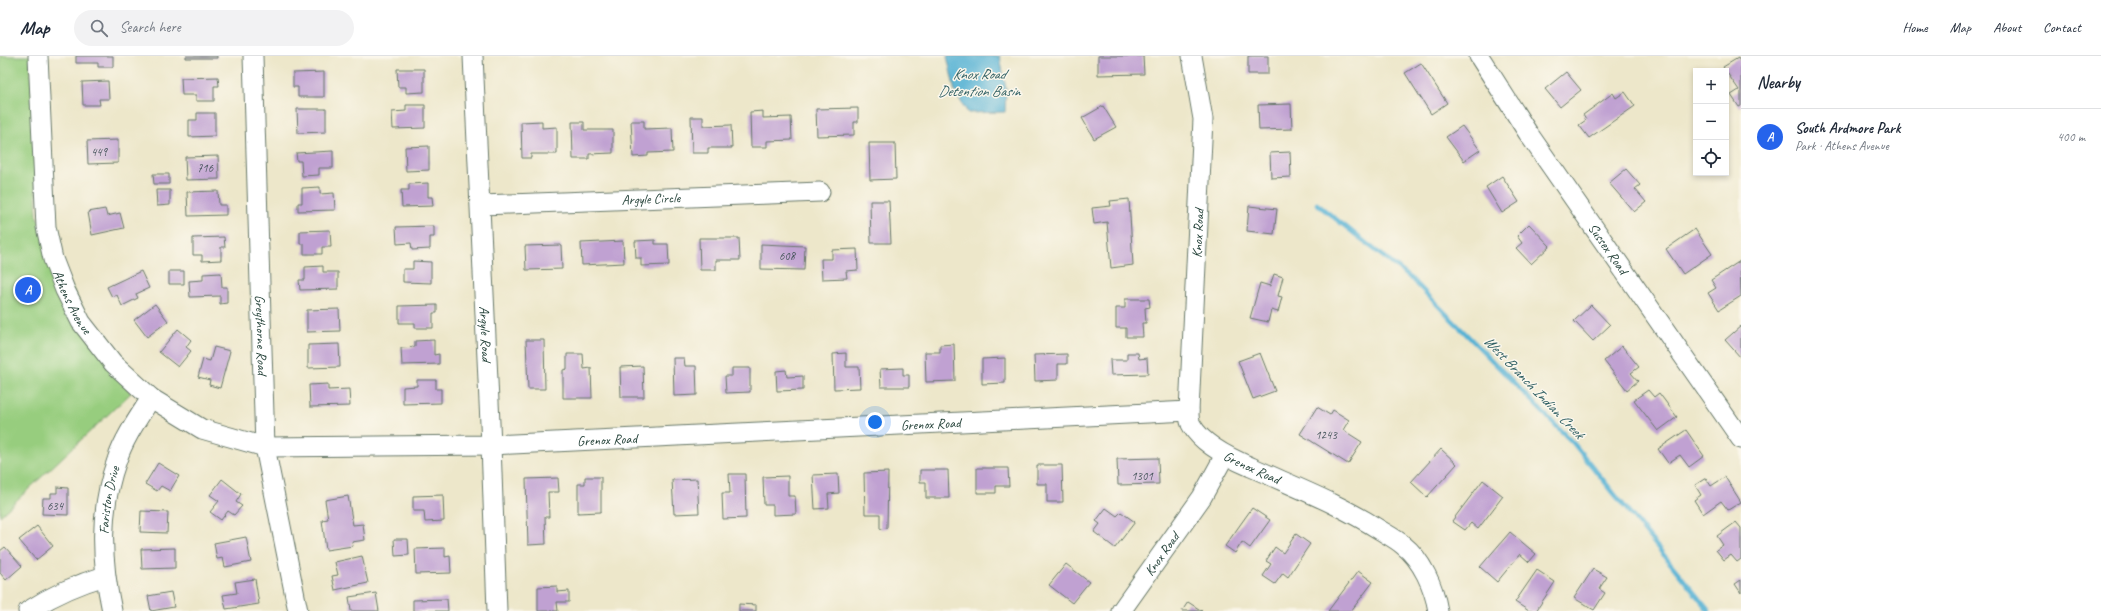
<!DOCTYPE html>
<html lang="en">
<head>
<meta charset="utf-8">
<style>
	:root { --surface:#fff; --page:#f2f2f3; --text:#1f2937; --muted:#747a83; --line:#e0e1e3; --accent:#2563eb }
	body { margin:0; font-family:Caveat,sans-serif; background:var(--page); color:var(--text) }
	.controls { position:absolute; right:12px; top:12px; display:grid; overflow:hidden; border-radius:0px; box-shadow:0 2px 6px #0003 }
	.controls button { width:36px; height:36px; display:grid; place-items:center; padding:0; border:0; border-bottom:1px solid var(--line); background:var(--surface); color:var(--text); font:20px sans-serif }
	.you { position:absolute; left:875px; top:366px; width:14px; height:14px; margin:-10px; border:3px solid #fff; border-radius:50%; background:#1a73e8; box-shadow:0 0 0 6px #1a73e833 }
	.badge { display:grid; place-items:center; width:26px; height:26px; border-radius:50%; background:var(--accent); color:#fff; font-size:13px; font-weight:700 }
	.pin { position:absolute; translate:-50% -50%; border:2px solid #fff; box-shadow:0 1px 4px #0006 }
	.list { margin:0; padding:0; list-style:none }
	h2 { display:flex; justify-content:space-between; align-items:center; height:52px; margin:0; padding:0 16px; font-size:17px }
	h2 small { font-size:13px; font-weight:400; color:var(--muted) }
	.list li { display:grid; grid-template-columns:26px 1fr auto; gap:12px; align-items:center; box-sizing:border-box; height:56px; padding:0 16px; border-top:1px solid var(--line) }
	.list b { display:block; font-size:15px; white-space:nowrap }
	.list p { margin:0; font-size:13px; white-space:nowrap; color:var(--muted) }
	.list em { font-size:13px; font-style:normal; color:var(--muted) }
	.icon { flex:none; width:22px; height:22px; fill:none; stroke:currentColor; stroke-width:2; stroke-linecap:round; stroke-linejoin:round }
	.map { position:relative; flex:none; width:1741px; height:555px; overflow:hidden }
	header { display:flex; align-items:center; gap:24px; box-sizing:border-box; height:56px; padding:0 20px; background:var(--surface); border-bottom:1px solid var(--line) }
	header strong { font-size:19px }
	nav { display:flex; gap:22px; margin-inline-start:auto; font-size:14px }
	.search { width:280px; height:36px; background:var(--page); display:flex; align-items:center; gap:10px; box-sizing:border-box; padding:0 14px; border-radius:22px; color:var(--muted); font-size:15px }
	main { display:flex }
	aside { flex:1; background:var(--surface) }
	.map>svg:first-child { display:block }
	.green { fill:#97cd7e; stroke:#5b8559 }
	.water { fill:#56b2d4; stroke:#3a7884 }
	.lines { fill:none; stroke-linecap:round; stroke-linejoin:round }
	.stream { stroke:#56b2d4; stroke-width:4.5 }
	.building { fill:#c0a1d2 }
	.minor-casing { stroke:#677868; stroke-width:21 }
	.minor { stroke:#fff; stroke-width:19 }
	.labels { text-anchor:middle; stroke-width:3; stroke-linejoin:round; paint-order:stroke }
	.number-label { font-size:12px; fill:#47565c }
	.street-label { font-size:14px; fill:#1f3d34; stroke:#fbf7ec }
	.water-label { font-size:15px; font-style:italic; fill:#306064; stroke:#fbf7ec }
</style>
</head>
<body>
<header>
<strong>Map</strong>
<div class="search"><svg class="icon" aria-label="search" viewBox="0 0 24 24"><circle cx="10" cy="10" r="6"/><path d="M15 15l6 6"/></svg>Search here</div>
<nav><a>Home</a><a>Map</a><a>About</a><a>Contact</a></nav>
</header>
<main>
<div class="map">
<svg width="1741" height="555" viewBox="0 0 1741 555">
	<rect width="100%" height="100%" fill="#fbf7ec"/>
	<filter id="ink" filterUnits="userSpaceOnUse"><feTurbulence type="fractalNoise" baseFrequency=".025" numOctaves="2"/><feDisplacementMap in="SourceGraphic" scale="8" xChannelSelector="R" yChannelSelector="G"/><feConvolveMatrix kernelMatrix="1 2 1 2 8 2 1 2 1" color-interpolation-filters="sRGB"/></filter>
	<filter id="wash" filterUnits="userSpaceOnUse"><feTurbulence type="fractalNoise" baseFrequency=".012" numOctaves="4" result="noise"/><feDisplacementMap in="SourceGraphic" scale="16" xChannelSelector="R" yChannelSelector="G"/><feGaussianBlur stdDeviation="0.9" result="paint"/><feColorMatrix in="noise" values="0 0 0 0 0 0 0 0 0 0 0 0 0 0 0 0 0 1.4 0 .05"/><feComposite in="paint" operator="in"/></filter>
	<g filter="url(#wash)">
		<rect width="100%" height="100%" fill="#ede7ca"/>
		<path class="green" d="M0,0h30l7,161 79,159 15,17 -131,123z"/>
		<path class="water" d="M947,0h53l6,33 -1,23 -37,1 -13,-21z"/>
		<g class="lines">
			<path class="stream" d="M1317,148l96,76 161,164 135,167"/>
		</g>
		<g id="blocks">
			<path class="building" d="M76,0h37v11h-15v-4h-22z
				M186,0h31v2h-31z
				M1098,0h45l1,18 -46,1z
				M1248,0h20v18h-20z
				M1738,2l3,5v43l-2,1 -8,-12 8,-5 -16,-23z
				M1421,7l26,40 -16,11 -26,-41z
				M397,13h27v23l-18,1v-6h-8z
				M324,16v25h-26v-10h-5v-14z
				M1566,16l15,18 -21,17 -15,-18z
				M218,21l1,9h-5v15h-18v-6h-14l-1,-17z
				M108,25l1,18h-10l1,6h-17l-1,-23z
				M1625,36l10,14 -46,32 -10,-13 7,-5 -3,-5 30,-22 3,5z
				M1291,48l1,25 -33,1 -1,-25z
				M406,49h19v23l-32,1 -1,-17 14,-1z
				M1103,50l13,21 -22,12 -12,-21z
				M858,52v14h-4v13l-37,1 -1,-27z
				M297,53h29v23l-28,1z
				M763,55v7l28,-1 1,23 -25,1v6h-16l-1,-35z
				M197,57h18v23l-26,1v-17h8z
				M691,61h12v9l28,-1 1,23h-24v5h-16z
				M542,65v7l15,-1v27h-26v4h-9l-1,-36z
				M631,65h13v8l28,-1 1,24 -25,1v3l-15,1z
				M572,66h12v8h29v23l-24,1v5h-16z
				M1462,70l18,24 -16,11 -18,-24z
				M118,84v23l-30,1 -1,-23z
				M869,87h26l1,36 -26,1z
				M429,90v24l-23,1 -1,-24z
				M333,95v17h-14v7l-17,1 -1,-15h-4l-1,-8z
				M1290,96l1,25 -20,1 -1,-25z
				M218,100l1,23 -33,1 -1,-23z
				M1626,113l14,16 -5,4 11,13 -12,10 -25,-29z
				M153,118h16v10h-15z
				M1502,120l17,26 -17,11 -16,-26z
				M428,127v14h4l1,9 -31,1 -1,-17h8v-6z
				M320,131v7l14,-1 1,17 -37,1v-8h4v-15z
				M156,134h14v15l-13,1z
				M218,135l1,14h7v10l-38,1 -1,-24z
				M1129,143l4,66 -22,3 -4,-46 -13,2 -2,-16 19,-2 -1,-5z
				M870,145h19l2,42h-20z
				M1249,150l28,3 -3,25 -27,-3z
				M105,153l2,7 13,-3 4,15 -32,7 -4,-23z
				M1529,168l21,22 -19,18 -15,-16 6,-5 -5,-7z
				M434,170v11h-4v12l-18,1 -1,-7 -14,1 -1,-17z
				M1695,173l17,25 -29,20 -17,-25z
				M330,174l1,17h-9v7h-18v-10h-4v-13z
				M224,181l1,10h-4v13l-19,1v-6h-9v-17z
				M699,182h40l1,22h-24v10h-16z
				M655,184v4h13l1,21 -28,1v-8h-5l-1,-17z
				M623,185l1,22 -42,2 -1,-22z
				M761,188l44,2 -1,24 -43,-1z
				M561,189l1,24 -36,1 -1,-24z
				M857,193l1,21 -12,1 1,7 -25,1 -1,-20h11v-9z
				M413,205l18,1v21l-28,-1v-13h10z
				M1740,205l1,35 -22,14 -11,-17 8,-5 -5,-8z
				M323,210v6h15v17l-38,1 -1,-10h6v-13z
				M141,215l8,17 -13,6 2,4 -16,8 -5,-11 -5,2 -5,-10z
				M169,215h15v13h-15z
				M221,217l1,14h5v16l-7,1v-8l-30,1 -1,-16 14,-1v-6z
				M1274,218l9,3 -5,19 4,1 -4,15 -7,-2 -3,12 -18,-4 10,-35 10,3z
				M1125,243h24l1,8 -5,1 1,15h-4l1,14h-17v-9h-10v-20h9z
				M155,248l13,17 -21,16 -13,-17z
				M437,249v8h-4v15h-18v-5h-16v-17z
				M1591,249l19,20 -17,16 -19,-20z
				M339,253l1,22 -33,1v-22z
				M1741,270v32l-16,-18z
				M178,273l13,11 -5,7 5,4 -13,16 -19,-15z
				M434,284v15l5,-1v10l-37,1 -1,-17 14,-1v-6z
				M526,284h18l1,49h-17z
				M339,288l1,23 -32,1v-23z
				M954,288l1,37 -29,1 -1,-30h15v-7z
				M1622,290l17,21 -8,6 7,8 -11,9 -23,-29z
				M214,291l16,4 -10,37 -11,-3 1,-5 -12,-3 5,-18 7,2z
				M846,297v14h13l1,21 -26,1 -1,-35z
				M1127,297h11l1,6 8,-1 1,16 -37,1 -1,-15h17z
				M1260,297l15,38 -22,8 -15,-38z
				M567,298h16l1,15 7,-1 1,30h-29v-28l4,-1z
				M1067,298v10h-9v16l-23,1 -1,-26z
				M673,302h11l1,8h11l1,29 -23,1z
				M1005,302v25l-23,1v-25z
				M643,310l1,31h-23l-1,-30z
				M732,312h18v24l-24,1 -1,-17h7z
				M903,312v7h6v12h-28l-1,-18z
				M786,314l1,7 16,-1v14l-26,1 -1,-20z
				M417,324h19v9h5v14l-38,1v-17l14,-1z
				M328,328v6l21,-1 1,17 -40,1 -1,-22z
				M1648,334l6,7 5,-4 18,24 -19,14 -24,-31z
				M1317,351l13,8 3,-5 16,10 -6,10 19,12 -14,22 -48,-30z
				M1686,374l18,26 -15,11 -9,-12 -12,8 -10,-14z
				M1441,393l16,15 -30,33 -16,-15z
				M1158,402l1,26 -41,1 -1,-26z
				M158,407l21,13 -9,15 -9,-5 -4,5 -12,-7z
				M1037,409h25l1,37h-16v-18h-10z
				M977,412h31l1,18h-13v7h-19z
				M920,414h28l1,28h-23v-16h-6z
				M888,416l-1,56 -7,1v-15h-15l-1,-41z
				M729,418h16l1,44 -23,1 -1,-26h8z
				M838,418l1,19 -11,1 1,14 -14,1 -2,-34z
				M788,420v20h7l1,18 -23,1v-10h-9l-1,-28z
				M585,421h16v35l-23,1v-29h7z
				M1725,421l16,25 -13,8 -7,-9 -18,13 -9,-14 7,-5 -6,-10 11,-7 5,8z
				M558,422l1,14h-11l1,25h-4l1,27 -18,1 -2,-66z
				M222,423l19,15 -5,8 6,4 -8,9 -6,-4 -7,9 -11,-8 9,-11 -9,-6z
				M697,423l2,34 -25,1 -2,-34z
				M1483,424l20,16 -25,33 -7,-6 -6,7 -13,-9z
				M57,431l11,1v27l-26,-1 1,-16h8v-5h6z
				M443,439l1,26 -19,1 -1,-11h-11v-15z
				M348,440l5,29 10,-1 2,16 -13,2 1,4 -27,4 -4,-30 6,-1 -3,-19z
				M1106,452l11,8 4,-4 14,10 -20,26 -21,-16 6,-8 -4,-3z
				M1252,452l18,12 -20,28 -8,-6 -7,11 -10,-7z
				M141,455l27,1 -1,21 -27,-1z
				M1736,466l5,6v31l-4,3 -6,-7 -7,5 -8,-10 7,-5 -6,-9z
				M37,470l16,20 -17,14 -17,-20z
				M1510,476l26,22 -7,8 -9,-8 -23,28 -17,-15z
				M1296,478l14,10 -22,33 -5,-4 -8,11 -12,-8 8,-12 -5,-3 9,-14 8,6z
				M246,481l5,25 -26,5 -2,-9 -6,1 -3,-16z
				M394,483h14l1,16 -14,1z
				M5,491l17,19 -16,14 -6,-7v-22z
				M175,492v20l-33,1 -1,-20z
				M445,492v9l5,-1 1,17 -35,1 -1,-25z
				M362,500l6,27 -33,7 -3,-14 6,-1 -3,-13z
				M1066,508l23,18 -17,21 -23,-18z
				M1593,513l14,8 -8,12 6,4 -11,17 -20,-12z
				M1537,514l18,12 -19,29h-7l-14,-9z
				M1358,515l15,11 -22,29h-23z
				M255,523l4,25 -33,5 -3,-14 14,-2 -2,-11z
				M1741,524v13l-6,-9z
				M557,530v6l12,-1v11h-12l1,9h-20v-24z
				M171,536l3,15 -23,4 -3,-15z
				M376,537l3,18h-28l-2,-14z
				M447,543l1,12h-35v-11z
				M1188,546l14,9h-20z
				M739,548l17,1v6h-17z"/>
		</g>
	</g>
	<g filter="url(#ink)">
		<use href="#blocks" fill-opacity="0" stroke="#677868" stroke-width="1"/>
		<g class="lines">
			<defs>
				<g id="minor">
					<path id="s1" d="M38,0l8,171 7,32 12,31 16,32 32,41 38,35 51,31 63,18 226,-2 698,-34c0,5 0,11 3,15 11,19 40,33 59,41 44,20 89,37 129,63 8,5 16,9 23,15 19,15 31,42 35,66"/>
					<path id="s2" d="M253,0l12,391 33,164"/>
					<path id="s3" d="M473,0l18,389 6,166"/>
					<path id="s4" d="M1479,0l49,77 213,306"/>
					<path id="s5" d="M481,149l339,-13"/>
					<path id="s6" d="M1189,355l14,-292 -11,-63"/>
					<path d="M28,555c25,-16 49,-27 77,-35"/>
					<path id="s7" d="M112,555c-11,-51 -13,-101 5,-151 7,-22 22,-43 34,-62"/>
					<path id="s8" d="M1121,555l81,-114 23,-42"/>
				</g>
			</defs>
			<use href="#minor" class="minor-casing"/>
			<use href="#minor" class="minor"/>
		</g>
	</g>
	<g class="labels">
		<g class="number-label">
			<text x="99" y="100">449</text>
			<text x="205" y="116">716</text>
			<text x="787" y="204">608</text>
			<text x="1326" y="383">1243</text>
			<text x="1142" y="424">1301</text>
			<text x="55" y="454">634</text>
		</g>
		<g class="street-label">
			<text dy="5" stroke="none"><textPath href="#s5" startOffset="170">Argyle Circle</textPath></text>
			<text dy="5" stroke="none"><textPath href="#s6" startOffset="178">Knox Road</textPath></text>
			<text dy="5" stroke="none"><textPath href="#s4" startOffset="232">Sussex Road</textPath></text>
			<text dy="5" stroke="none"><textPath href="#s1" startOffset="251">Athens Avenue</textPath></text>
			<text dy="5" stroke="none"><textPath href="#s3" startOffset="278">Argyle Road</textPath></text>
			<text dy="5" stroke="none"><textPath href="#s2" startOffset="279">Greythorne Road</textPath></text>
			<text dy="5" stroke="none"><textPath href="#s1" startOffset="1168">Grenox Road</textPath></text>
			<text dy="5" stroke="none"><textPath href="#s1" startOffset="844">Grenox Road</textPath></text>
			<text dy="5" stroke="none"><textPath href="#s1" startOffset="1516">Grenox Road</textPath></text>
			<text dy="5" stroke="none"><textPath href="#s7" startOffset="112">Fariston Drive</textPath></text>
			<text dy="5" stroke="none"><textPath href="#s8" startOffset="70">Knox Road</textPath></text>
		</g>
		<g class="water-label">
			<text x="979" y="23">Knox Road<tspan x="979" dy="17">Detention Basin</tspan></text>
			<text transform="translate(1534 331) rotate(46)" y="5">West Branch Indian Creek</text>
		</g>
	</g>
</svg>
<div class="controls">
<button>+</button>
<button>−</button>
<button><svg class="icon" aria-label="locate" viewBox="0 0 24 24"><circle cx="12" cy="12" r="6"/><path d="M12 2v4M12 18v4M2 12h4M18 12h4"/></svg></button>
</div>
<div class="you"></div>
<div class="pin badge" style="left:28px;top:234px">A</div>
</div>
<aside>
<h2>Nearby<small></small></h2>
<ul class="list">
<li><span class="badge">A</span><div><b>South Ardmore Park</b><p>Park · Athens Avenue</p></div><em>400 m</em></li>
</ul>
</aside>
</main>
</body>
</html>
